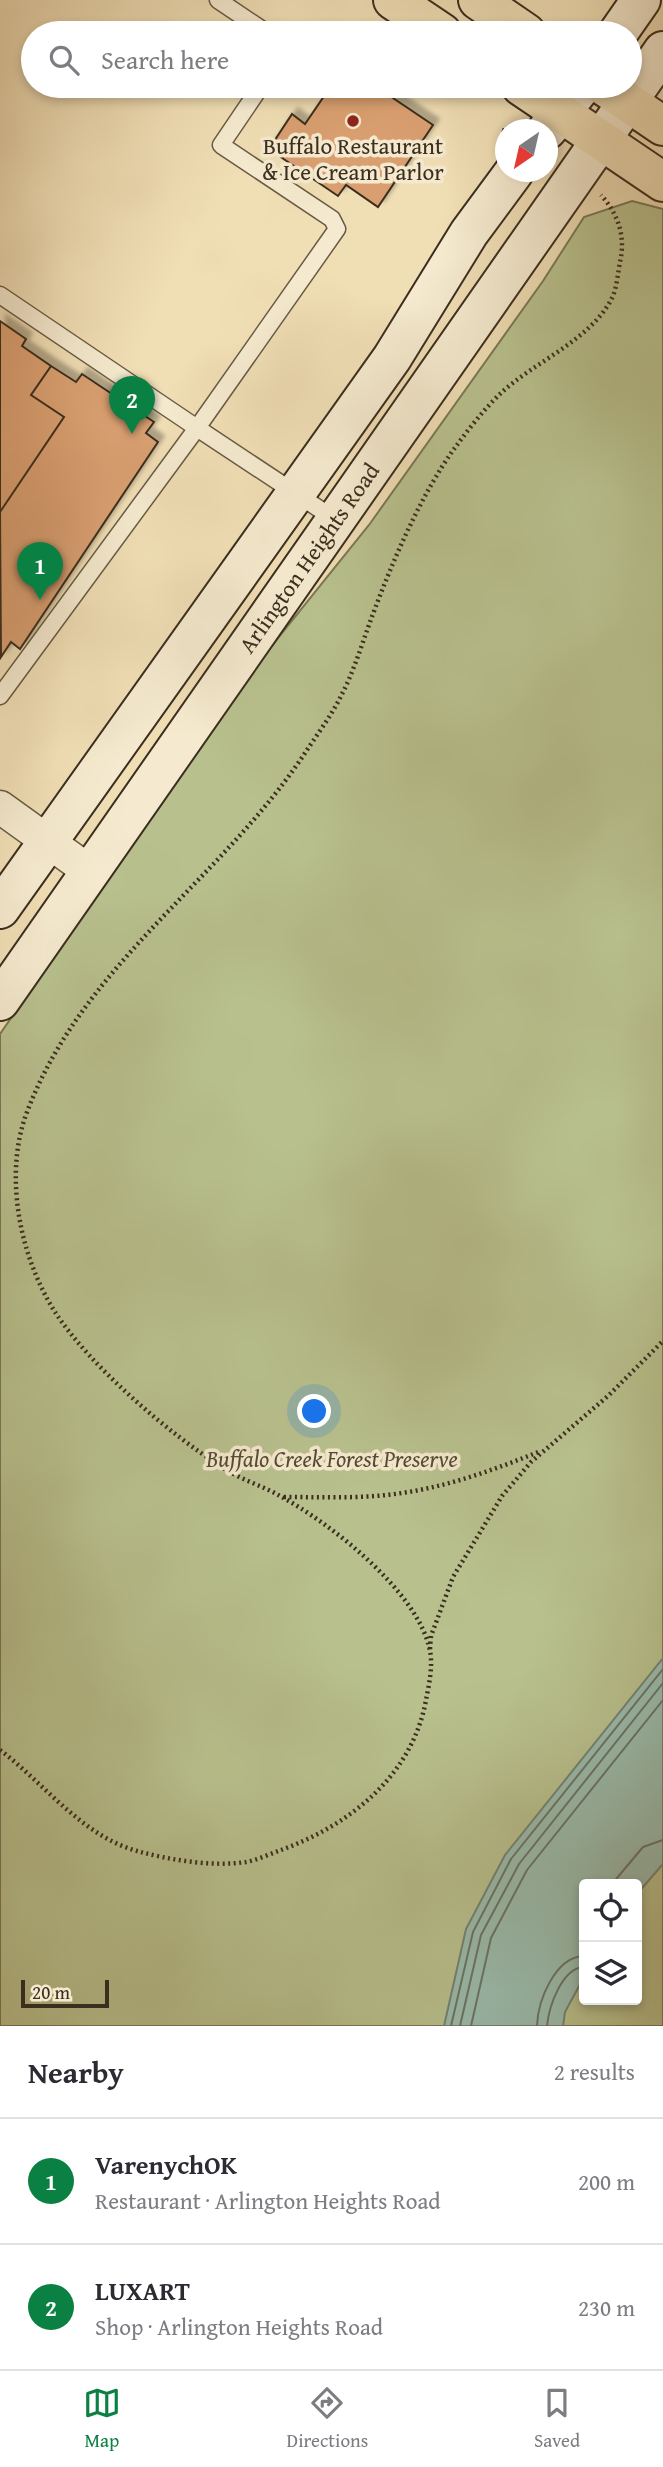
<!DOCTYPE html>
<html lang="en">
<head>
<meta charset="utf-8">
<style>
	:root { --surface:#fff; --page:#f7f7f7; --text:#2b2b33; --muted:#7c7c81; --line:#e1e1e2; --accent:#0b8043 }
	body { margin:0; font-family:"Gentium Book Plus",serif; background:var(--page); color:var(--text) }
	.controls { position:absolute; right:21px; bottom:21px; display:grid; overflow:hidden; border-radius:7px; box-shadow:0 4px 10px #0003 }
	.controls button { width:63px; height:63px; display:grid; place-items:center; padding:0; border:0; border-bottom:2px solid var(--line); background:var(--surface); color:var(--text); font:35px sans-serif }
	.compass { position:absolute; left:495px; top:119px; width:63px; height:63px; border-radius:50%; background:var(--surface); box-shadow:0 4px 10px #0003; rotate:214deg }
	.scale { position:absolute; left:21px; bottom:18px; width:88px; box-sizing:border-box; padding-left:7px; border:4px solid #3b2e1f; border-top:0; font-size:19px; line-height:24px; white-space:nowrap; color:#3b2e1f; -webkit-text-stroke:5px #f5eacf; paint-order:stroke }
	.you { position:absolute; left:315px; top:1412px; width:24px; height:24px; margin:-18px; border:5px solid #fff; border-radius:50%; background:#1a73e8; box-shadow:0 0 0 10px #1a73e833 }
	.badge { display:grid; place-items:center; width:46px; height:46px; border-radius:50%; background:var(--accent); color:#fff; font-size:23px; font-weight:700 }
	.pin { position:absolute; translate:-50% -58px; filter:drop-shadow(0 2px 4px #0008) }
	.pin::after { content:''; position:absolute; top:37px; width:24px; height:21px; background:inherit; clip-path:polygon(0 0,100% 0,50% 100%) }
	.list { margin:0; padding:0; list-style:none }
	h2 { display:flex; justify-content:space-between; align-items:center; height:91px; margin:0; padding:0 28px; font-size:30px }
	h2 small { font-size:23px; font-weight:400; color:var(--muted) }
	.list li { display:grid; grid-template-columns:46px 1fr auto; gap:21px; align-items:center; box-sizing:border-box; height:126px; padding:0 28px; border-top:2px solid var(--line) }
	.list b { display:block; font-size:26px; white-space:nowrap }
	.list p { margin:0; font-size:23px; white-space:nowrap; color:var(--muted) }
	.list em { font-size:23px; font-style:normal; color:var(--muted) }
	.icon { flex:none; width:38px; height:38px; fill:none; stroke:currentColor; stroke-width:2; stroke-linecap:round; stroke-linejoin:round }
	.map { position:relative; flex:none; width:663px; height:2026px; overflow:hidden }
	.search { position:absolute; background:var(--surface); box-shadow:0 4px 10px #0003; left:21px; right:21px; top:21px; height:77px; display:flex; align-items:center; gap:18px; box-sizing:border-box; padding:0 24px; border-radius:38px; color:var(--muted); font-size:26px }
	.sheet { height:343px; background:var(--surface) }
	nav { display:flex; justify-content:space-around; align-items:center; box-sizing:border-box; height:98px; border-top:2px solid var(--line); background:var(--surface); font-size:19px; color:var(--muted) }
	nav a { display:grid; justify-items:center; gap:4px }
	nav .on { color:var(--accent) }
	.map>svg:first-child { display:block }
	.green { fill:#b8c18e; stroke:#7a7856; stroke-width:2; fill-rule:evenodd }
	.water { fill:#9abcad; stroke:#748374; stroke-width:2 }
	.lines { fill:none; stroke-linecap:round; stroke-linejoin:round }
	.shore { stroke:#6a7566; stroke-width:2 }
	.building { fill:#d99f71; stroke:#3b2e1f; stroke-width:2; filter:url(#shadow) }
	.lane-casing { stroke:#685a44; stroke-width:19 }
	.street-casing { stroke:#685a44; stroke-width:35 }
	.secondary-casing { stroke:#3b2e1f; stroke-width:42 }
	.primary-casing { stroke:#3b2e1f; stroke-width:42 }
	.path { stroke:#3b2e1f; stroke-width:4.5; stroke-dasharray:2 3.5; stroke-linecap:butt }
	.lane { stroke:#f5eacf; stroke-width:16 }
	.street { stroke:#f5eacf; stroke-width:32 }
	.secondary { stroke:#f5eacf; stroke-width:38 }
	.primary { stroke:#f0deb5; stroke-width:38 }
	.poi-dot { fill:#8f2418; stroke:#f5eacf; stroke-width:2.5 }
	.labels { text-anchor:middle; stroke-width:7; stroke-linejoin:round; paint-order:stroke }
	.poi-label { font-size:23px; fill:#3b2e1f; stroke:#f5eacf }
	.street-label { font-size:23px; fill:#3b2e1f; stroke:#f5eacf }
	.park-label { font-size:23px; font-style:italic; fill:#544b35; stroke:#f5eacf }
</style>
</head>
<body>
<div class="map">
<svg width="663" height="2026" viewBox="0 0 663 2026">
	<defs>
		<filter id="shadow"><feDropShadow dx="6" dy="-6" stdDeviation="2" flood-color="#0004"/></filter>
	</defs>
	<rect width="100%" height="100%" fill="#f0deb5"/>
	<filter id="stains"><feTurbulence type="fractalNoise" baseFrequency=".00286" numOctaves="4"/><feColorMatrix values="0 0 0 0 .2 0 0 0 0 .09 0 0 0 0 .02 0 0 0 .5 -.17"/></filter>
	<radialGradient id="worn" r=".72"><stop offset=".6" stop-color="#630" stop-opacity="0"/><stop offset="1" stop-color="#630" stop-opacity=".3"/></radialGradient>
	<path class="green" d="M632,201l31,8v1817h-663v-992l249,-360 120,-149 174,-244 41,-64zM584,1884h53v116h-53z"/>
	<path class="water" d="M663,1658v206l-26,30v-10h-53v93l-19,35 -2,14h-119l22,-97 39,-74z"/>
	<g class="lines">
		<path class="shore" d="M612,1884l31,-37 20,-7
			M451,2026l22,-94 38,-73 152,-190
			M460,2026l21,-91 38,-71 144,-181
			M471,2026l20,-88 36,-68 136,-170
			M537,2026c1,-26 18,-69 47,-70
			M547,2026c2,-20 15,-58 37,-59"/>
	</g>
	<path class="building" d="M331,86h44l58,39 -55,82 -32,-22 -8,11 -69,-47 23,-35 13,10z
		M0,321l26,18 -4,7 29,20 -20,29 33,22 -64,95z
		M51,366l25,16 6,-8 72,48 -8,11 12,9 -138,207 -9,-7 -10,15 -1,-145 64,-95 -33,-22z"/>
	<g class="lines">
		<defs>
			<path id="lane" d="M218,0l49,33
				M261,86l-40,59 111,74 5,10 -140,199 139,92
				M0,295l197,133 -197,268"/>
			<path id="street" d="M0,807l89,64"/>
			<path id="secondary" d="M618,33l23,-33
				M547,130l35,-44
				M0,909l392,-551 77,-125 45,-61
				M0,1001l663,-950"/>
			<path id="primary" d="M393,0l49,33
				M478,0l48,33
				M521,86l142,96
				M604,86l59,40"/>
		</defs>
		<use href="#lane" class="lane-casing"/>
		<use href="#street" class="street-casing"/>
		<use href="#secondary" class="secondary-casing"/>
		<use href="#primary" class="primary-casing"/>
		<path class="path" d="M502,130l3,1
			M284,1497c39,0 79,2 118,-4 48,-7 94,-24 139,-42
			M430,1649l1,-13 22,-59 49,-81 29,-34 77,-66 55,-55
			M0,1750c44,33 82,86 137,101 33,9 75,16 109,11 11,-2 24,-8 35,-12 69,-25 131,-74 145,-150 3,-15 7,-34 4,-49 -11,-59 -100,-128 -150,-155 -17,-10 -38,-16 -55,-27 -56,-35 -134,-102 -170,-157 -35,-55 -52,-137 -28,-200 55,-146 192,-231 276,-356 13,-20 29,-41 39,-62 13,-25 21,-54 31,-80 20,-54 48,-119 81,-165 14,-19 30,-40 47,-56 33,-31 90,-53 111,-95 5,-10 6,-26 8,-36 6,-26 -2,-48 -19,-67"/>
		<use href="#lane" class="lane"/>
		<use href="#street" class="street"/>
		<use href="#secondary" class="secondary"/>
		<use href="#primary" class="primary"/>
	</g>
	<circle class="poi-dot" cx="353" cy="121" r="7"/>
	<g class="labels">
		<g class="poi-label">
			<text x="353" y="154">Buffalo Restaurant<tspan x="353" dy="26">&amp; Ice Cream Parlor</tspan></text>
		</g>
		<g class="street-label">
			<text transform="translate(309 558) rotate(-55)" y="8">Arlington Heights Road</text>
		</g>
		<g class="park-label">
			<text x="332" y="1467">Buffalo Creek Forest Preserve</text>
		</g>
	</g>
	<rect width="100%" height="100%" filter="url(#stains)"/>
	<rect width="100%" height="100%" fill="url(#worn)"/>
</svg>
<div class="controls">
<button><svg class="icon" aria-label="locate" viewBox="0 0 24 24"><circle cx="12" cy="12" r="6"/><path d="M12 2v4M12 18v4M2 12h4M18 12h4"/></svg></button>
<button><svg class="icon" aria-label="layers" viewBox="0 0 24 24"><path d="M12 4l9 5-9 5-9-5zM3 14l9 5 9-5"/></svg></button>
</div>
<svg class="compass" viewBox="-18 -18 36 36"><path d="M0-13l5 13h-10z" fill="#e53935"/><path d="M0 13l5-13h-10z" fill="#7c7c81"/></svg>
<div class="scale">20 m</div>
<div class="you"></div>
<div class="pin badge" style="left:40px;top:600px">1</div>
<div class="pin badge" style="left:132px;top:434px">2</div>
<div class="search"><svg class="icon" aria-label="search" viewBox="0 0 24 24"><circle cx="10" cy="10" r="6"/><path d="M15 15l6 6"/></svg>Search here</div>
</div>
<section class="sheet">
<h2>Nearby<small>2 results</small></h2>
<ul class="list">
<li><span class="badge">1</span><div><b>VarenychOK</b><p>Restaurant · Arlington Heights Road</p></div><em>200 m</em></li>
<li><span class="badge">2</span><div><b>LUXART</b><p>Shop · Arlington Heights Road</p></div><em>230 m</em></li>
</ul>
</section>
<nav>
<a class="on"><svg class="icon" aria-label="map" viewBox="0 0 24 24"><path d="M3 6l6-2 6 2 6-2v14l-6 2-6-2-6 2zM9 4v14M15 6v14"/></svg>Map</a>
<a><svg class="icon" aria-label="directions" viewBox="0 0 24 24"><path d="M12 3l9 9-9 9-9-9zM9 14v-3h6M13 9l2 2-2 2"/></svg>Directions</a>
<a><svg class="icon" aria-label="saved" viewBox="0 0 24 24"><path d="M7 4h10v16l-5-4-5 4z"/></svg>Saved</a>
</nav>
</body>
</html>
